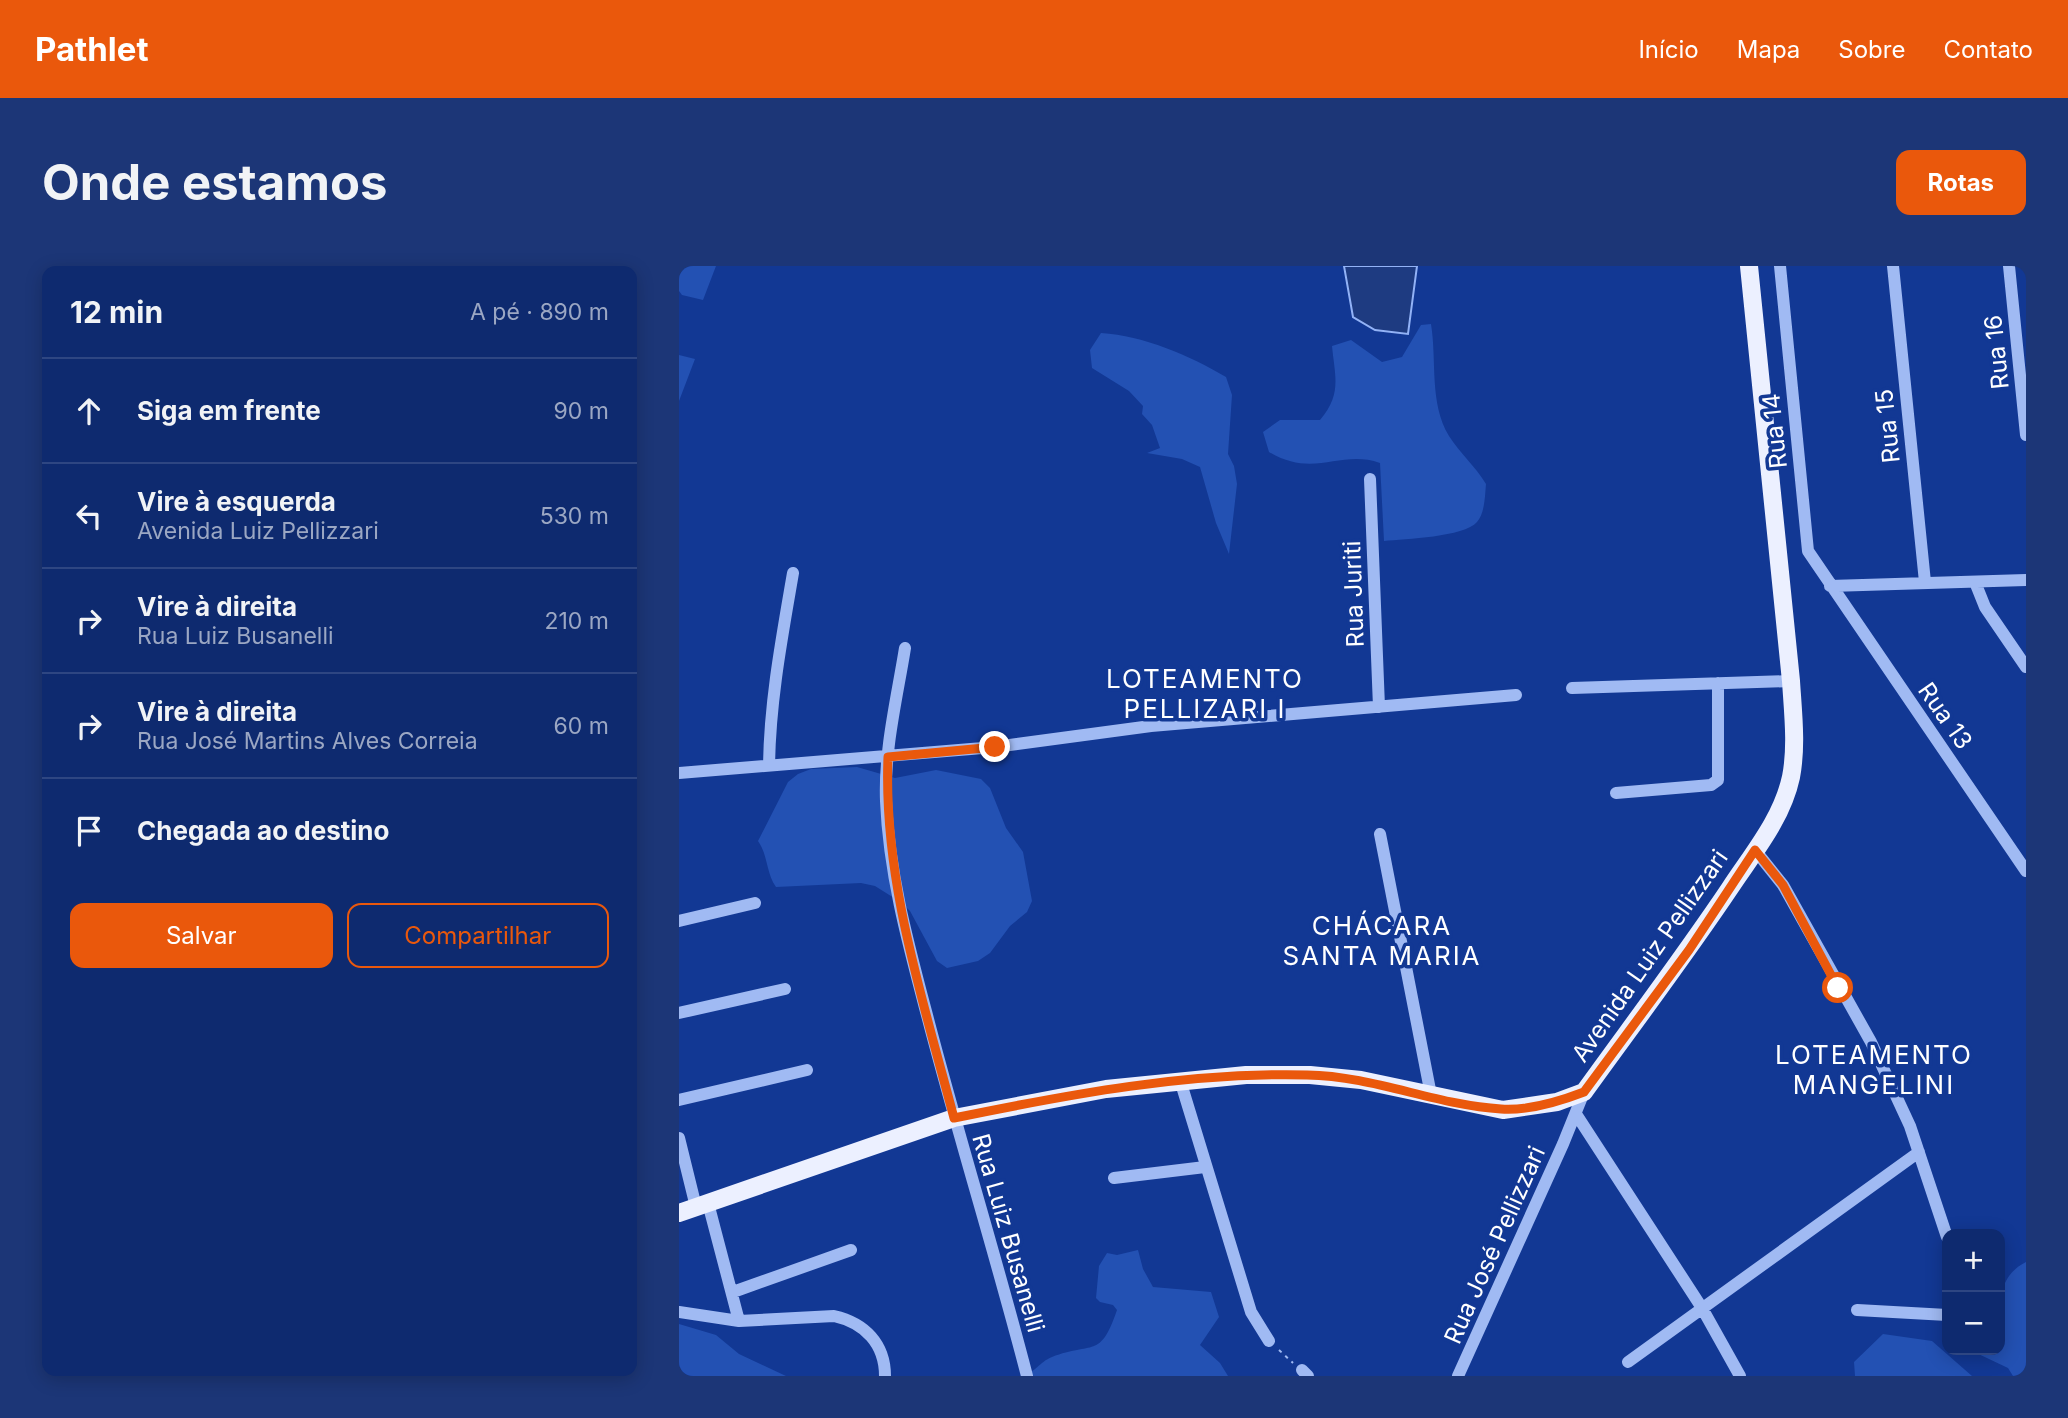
<!DOCTYPE html>
<html lang="pt">
<head>
<meta charset="utf-8">
<style>
	:root { --surface:#0e2a6f; --page:#1c3677; --text:#f1f3f6; --muted:#9ba7c3; --line:#2e4682; --accent:#ea580c }
	body { margin:0; font-family:Inter,sans-serif; background:var(--page); color:var(--text) }
	.controls { position:absolute; right:21px; bottom:21px; display:grid; overflow:hidden; border-radius:14px; box-shadow:0 4px 18px #0003 }
	.controls button { width:63px; height:63px; display:grid; place-items:center; padding:0; border:0; border-bottom:2px solid var(--line); background:var(--surface); color:var(--text); font:35px sans-serif }
	.stop { position:absolute; width:21px; height:21px; margin:-16px; border:5px solid #ea580c; border-radius:50%; background:#fff }
	.stop.end { background:#ea580c; border-color:#fff; box-shadow:0 2px 7px #0008 }
	.list { margin:0; padding:0; list-style:none }
	h2 { display:flex; justify-content:space-between; align-items:center; height:91px; margin:0; padding:0 28px; font-size:30px }
	h2 small { font-size:23px; font-weight:400; color:var(--muted) }
	.list li { display:grid; grid-template-columns:46px 1fr auto; gap:21px; align-items:center; box-sizing:border-box; height:105px; padding:0 28px; border-top:2px solid var(--line) }
	.list b { display:block; font-size:26px; white-space:nowrap }
	.list p { margin:0; font-size:23px; white-space:nowrap; color:var(--muted) }
	.list em { font-size:23px; font-style:normal; color:var(--muted) }
	.actions { display:flex; gap:14px; padding:21px 28px }
	.actions a { flex:1; padding:16px 0; border:2px solid var(--accent); border-radius:14px; text-align:center; font-size:24px; color:var(--accent) }
	.actions .main { background:var(--accent); color:#fff }
	.icon { flex:none; width:38px; height:38px; fill:none; stroke:currentColor; stroke-width:2; stroke-linecap:round; stroke-linejoin:round }
	.map { position:relative; flex:none; width:1347px; height:1110px; overflow:hidden; border-radius:14px }
	header { display:flex; align-items:center; gap:42px; box-sizing:border-box; height:98px; padding:0 35px; background:var(--accent); color:#fff }
	header strong { font-size:33px }
	nav { display:flex; gap:38px; margin-inline-start:auto; font-size:24px }
	.intro { display:flex; align-items:center; justify-content:space-between; box-sizing:border-box; height:168px; padding:0 42px }
	h1 { margin:0; font-size:49px }
	.button { padding:18px 32px; border-radius:14px; background:var(--accent); color:#fff; font-size:24px; font-weight:700 }
	main { display:flex; gap:42px; padding:0 42px }
	aside { flex:1; background:var(--surface); border-radius:14px; box-shadow:0 4px 18px #0003 }
	.map>svg:first-child { display:block }
	.green { fill:#2351b3 }
	.water { fill:#1e3b81; stroke:#92b2f6; stroke-width:2 }
	.lines { fill:none; stroke-linecap:round; stroke-linejoin:round }
	.path { stroke:#a0baf3; stroke-width:2; stroke-dasharray:3.5 5; stroke-linecap:butt }
	.minor { stroke:#a0baf3; stroke-width:12 }
	.major { stroke:#ecf0ff; stroke-width:18 }
	.route { stroke:#ea580c; stroke-width:9 }
	.labels { text-anchor:middle; stroke-width:7; stroke-linejoin:round; paint-order:stroke }
	.street-label { font-size:24px; fill:#fff; stroke:#123894 }
	.neighbourhood-label { font-size:26px; letter-spacing:2px; fill:#fff; stroke:#123894 }
</style>
</head>
<body>
<header>
<strong>Pathlet</strong>
<nav><a>Início</a><a>Mapa</a><a>Sobre</a><a>Contato</a></nav>
</header>
<div class="intro"><h1>Onde estamos</h1><a class="button">Rotas</a></div>
<main>
<aside>
<h2>12 min<small>A pé · 890 m</small></h2>
<ul class="list">
<li><svg class="icon" aria-label="ahead" viewBox="0 0 24 24"><path d="M12 20V5M6 11l6-6 6 6"/></svg><div><b>Siga em frente</b></div><em>90 m</em></li>
<li><svg class="icon" aria-label="left" viewBox="0 0 24 24"><path d="M17 20v-9H6M10 6l-5 5 5 5"/></svg><div><b>Vire à esquerda</b><p>Avenida Luiz Pellizzari</p></div><em>530 m</em></li>
<li><svg class="icon" aria-label="right" viewBox="0 0 24 24"><path d="M7 20v-9h11M14 6l5 5-5 5"/></svg><div><b>Vire à direita</b><p>Rua Luiz Busanelli</p></div><em>210 m</em></li>
<li><svg class="icon" aria-label="right" viewBox="0 0 24 24"><path d="M7 20v-9h11M14 6l5 5-5 5"/></svg><div><b>Vire à direita</b><p>Rua José Martins Alves Correia</p></div><em>60 m</em></li>
<li><svg class="icon" aria-label="arrive" viewBox="0 0 24 24"><path d="M6 21V4h12l-3 4 3 4H6"/></svg><div><b>Chegada ao destino</b></div></li>
</ul>
<div class="actions"><a class="main">Salvar</a><a>Compartilhar</a></div>
</aside>
<div class="map">
<svg width="1347" height="1110" viewBox="0 0 1347 1110">
	<rect width="100%" height="100%" fill="#123894"/>
	<path class="green" d="M0,0h37l-13,34 -21,-5 -3,-4z
		M752,58c6,37 -2,79 18,112 11,17 26,30 37,48 -1,11 -1,29 -9,38 -13,15 -72,17 -93,19l-4,-78c-40,-14 -66,16 -111,-11l-6,-20 17,-12h40c22,-26 15,-43 12,-74l19,-6 31,22 20,-5 19,-32z
		M422,67c43,3 88,22 125,44l6,18 -4,59 6,12 3,18 -8,70 -13,-31 -16,-56 -18,-8 -35,-6 13,-5 -8,-23 -10,-11 1,-8 -14,-15 -37,-23 -2,-18z
		M0,89l16,4 -16,42z
		M178,501l38,11 41,-8 45,9 9,9 16,40 17,24 9,49 -5,11 -17,14 -20,27 -12,8 -31,7 -10,-7 -27,-50 -8,-8 -27,-17 -14,-3 -85,4c-10,-14 -8,-32 -18,-46l30,-59 10,-8 13,-5z
		M459,984l5,19 10,18 58,5 8,25 -19,28 20,18 8,13h-208c16,-3 19,-14 32,-19 41,-16 48,3 65,-47l-4,-5 -13,-3 -4,-4 3,-32 8,-13 10,2z
		M1347,996v114h-13l-5,-8 -38,-18h30c0,-33 -8,-71 26,-88z
		M0,1058l37,11 23,19 47,22h-107z
		M1204,1068l49,7 40,35h-117l-1,-14z"/>
	<path class="water" d="M665,0h73l-9,68 -33,-4 -22,-13z"/>
	<g class="lines">
		<path class="path" d="M600,1084l14,13"/>
		<path class="minor" d="M1101,0l28,285 218,320
			M1214,0l32,316
			M1330,0l17,169
			M691,213l9,228
			M1296,316l10,25 41,60
			M1151,320l196,-6
			M226,382c-8,50 -21,102 -19,153 3,74 23,146 42,218 31,119 68,237 99,357
			M893,422l219,-7
			M90,499c1,-65 13,-128 24,-192
			M0,507l316,-26 156,-21 365,-31
			M937,527l95,-8 7,-5v-97
			M701,568l51,261
			M1076,584l28,35 88,157 39,84 37,111
			M0,655l76,-18
			M0,747l106,-24
			M501,814l71,232 18,29
			M0,834l128,-30
			M897,848l126,194 38,68
			M0,872l17,69
			M435,912l91,-11
			M29,937l31,118
			M54,1026l118,-42
			M1178,1044l90,5
			M0,1046l60,9 95,-5c31,7 51,28 51,60
			M949,1096l291,-210
			M623,1104l6,6
			M779,1110l105,-232 21,-52"/>
		<path class="major" d="M0,947l275,-95 152,-29 140,-14h64l51,5 142,30 54,-8 27,-10c49,-68 99,-134 146,-204 23,-35 52,-69 61,-111 6,-31 2,-64 0,-96l-42,-415"/>
	</g>
	<g class="lines">
		<path class="route" d="M316,481l-107,10c-5,123 35,243 66,361 117,-24 234,-46 353,-43 67,1 128,30 194,34 28,2 57,-7 83,-17l105,-142 66,-100 28,35 55,103"/>
	</g>
	<g class="labels">
		<g class="street-label">
			<text transform="translate(1318 86) rotate(-96)" y="8">Rua 16</text>
			<text transform="translate(1209 160) rotate(-96)" y="8">Rua 15</text>
			<text transform="translate(1096 165) rotate(-96)" y="8">Rua 14</text>
			<text transform="translate(675 328) rotate(-92)" y="8">Rua Juriti</text>
			<text transform="translate(1266 450) rotate(55)" y="8">Rua 13</text>
			<text transform="translate(971 690) rotate(-55)" y="8">Avenida Luiz Pellizzari</text>
			<text transform="translate(329 967) rotate(74)" y="8">Rua Luiz Busanelli</text>
			<text transform="translate(816 979) rotate(-66)" y="8">Rua José Pellizzari</text>
		</g>
		<g class="neighbourhood-label">
			<text x="526" y="422">LOTEAMENTO<tspan x="526" dy="30">PELLIZARI I</tspan></text>
			<text x="703" y="669">CHÁCARA<tspan x="703" dy="30">SANTA MARIA</tspan></text>
			<text x="1195" y="798">LOTEAMENTO<tspan x="1195" dy="30">MANGELINI</tspan></text>
		</g>
	</g>
</svg>
<div class="controls">
<button>+</button>
<button>−</button>
</div>
<div class="stop" style="left:1159px;top:722px"></div>
<div class="stop end" style="left:316px;top:481px"></div>
</div>
</main>
</body>
</html>
